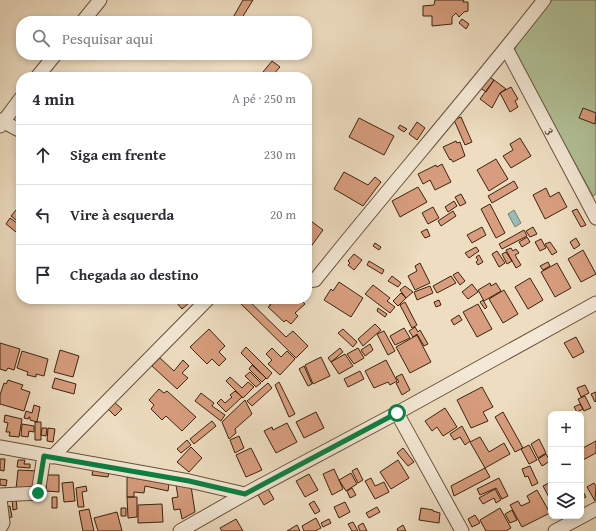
<!DOCTYPE html>
<html lang="pt">
<head>
<meta charset="utf-8">
<style>
	:root { --surface:#fff; --page:#f2f2f3; --text:#2b2b33; --muted:#7c7c81; --line:#e1e1e2 }
	body { margin:0; font-family:"Gentium Book Plus",serif; background:var(--page); color:var(--text) }
	.controls { position:absolute; right:12px; bottom:12px; display:grid; overflow:hidden; border-radius:8px; box-shadow:0 2px 6px #0003 }
	.controls button { width:36px; height:36px; display:grid; place-items:center; padding:0; border:0; border-bottom:1px solid var(--line); background:var(--surface); color:var(--text); font:20px sans-serif }
	.stop { position:absolute; width:12px; height:12px; margin:-9px; border:3px solid #0b8043; border-radius:50%; background:#fff }
	.stop.end { background:#0b8043; border-color:#fff; box-shadow:0 1px 4px #0008 }
	.list { margin:0; padding:0; list-style:none }
	h2 { display:flex; justify-content:space-between; align-items:center; height:52px; margin:0; padding:0 16px; font-size:17px }
	h2 small { font-size:13px; font-weight:400; color:var(--muted) }
	.list li { display:grid; grid-template-columns:26px 1fr auto; gap:12px; align-items:center; box-sizing:border-box; height:60px; padding:0 16px; border-top:1px solid var(--line) }
	.list b { display:block; font-size:15px; white-space:nowrap }
	.list em { font-size:13px; font-style:normal; color:var(--muted) }
	.icon { flex:none; width:22px; height:22px; fill:none; stroke:currentColor; stroke-width:2; stroke-linecap:round; stroke-linejoin:round }
	.map { position:relative; flex:none; width:596px; height:531px; overflow:hidden }
	.search { position:absolute; background:var(--surface); box-shadow:0 2px 6px #0003; left:16px; top:16px; width:296px; height:44px; display:flex; align-items:center; gap:10px; box-sizing:border-box; padding:0 14px; border-radius:16px; color:var(--muted); font-size:15px }
	.panel { position:absolute; background:var(--surface); box-shadow:0 2px 6px #0003; left:16px; top:72px; width:296px; height:232px; border-radius:16px }
	.map>svg:first-child { display:block }
	.green { fill:#b2c298; stroke:#777352 }
	.water { fill:#9bbaba; stroke:#757e75 }
	.building { fill:#d89d7e; stroke:#3c240d }
	.lines { fill:none; stroke-linecap:round; stroke-linejoin:round }
	.street-casing { stroke:#68523a; stroke-width:15 }
	.street { stroke:#f4e9d7; stroke-width:13 }
	.route { stroke:#0b8043; stroke-width:5 }
	.labels { text-anchor:middle; stroke-width:3; stroke-linejoin:round; paint-order:stroke }
	.street-label { font-size:13px; fill:#3c240d; stroke:#f4e9d7 }
</style>
</head>
<body>
<div class="map">
<svg width="596" height="531" viewBox="0 0 596 531">
	<rect width="100%" height="100%" fill="#eeddc1"/>
	<filter id="stains"><feTurbulence type="fractalNoise" baseFrequency=".005" numOctaves="4"/><feColorMatrix values="0 0 0 0 .2 0 0 0 0 .09 0 0 0 0 .02 0 0 0 .5 -.17"/></filter>
	<radialGradient id="worn" r=".72"><stop offset=".6" stop-color="#630" stop-opacity="0"/><stop offset="1" stop-color="#630" stop-opacity=".3"/></radialGradient>
	<path class="green" d="M552,0h44v194l-3,2 -79,-144 3,-8z"/>
	<path class="water" d="M514,210l7,13 -6,4 -7,-13z"/>
	<path class="building" d="M243,0h10l-13,21h-9z
		M435,0h29l-1,2h5v9l-4,1 -5,5 -3,-4 -4,4v7l-20,2v-10h-9v-10l11,-1z
		M462,19l7,5 -3,5 -7,-6z
		M272,61l8,6 -9,10h-2l-6,-5z
		M488,76l6,4 -8,12 -7,-5z
		M494,80l12,9 -6,4 -8,15 -12,-9z
		M511,87l7,12 -3,2 3,6 -8,5 -10,-19z
		M583,108l13,5 -1,11 -16,-6z
		M461,117l11,25 -7,3 -11,-25z
		M359,118l35,18 -10,19 -35,-18z
		M417,122l8,6 -8,12 -8,-6z
		M400,125l7,4 -3,3 -6,-4z
		M520,138l11,18 -20,12 -8,-12 10,-6 -3,-6z
		M456,141l1,2 3,-1 5,14 -12,6 -2,-3 -1,1 -7,-13z
		M496,159l12,20 -19,12 -12,-21z
		M442,164l9,18 -16,8 -5,-10 -7,4 -5,-10 18,-9 1,2z
		M344,172l24,13 7,-8 6,5 -18,24 -29,-17z
		M514,181l4,7 -26,15 -4,-7z
		M418,187l9,15 -27,15 -8,-16z
		M546,188l4,9 9,-5 8,15 -22,12 -12,-24z
		M461,194l5,9 -6,3 -5,-9z
		M454,201l3,5 -9,6 -3,-5z
		M490,204l15,29 -9,5 -15,-29z
		M433,207l6,11 -11,6 -6,-11z
		M577,209l9,16 -5,2 -9,-16z
		M16,210l5,4v10l-10,-8z
		M453,211l3,5 -15,10 -3,-5z
		M10,218l11,8v10l-15,-12z
		M307,218l16,12 -16,22z
		M482,227l4,8 -14,8 -5,-8z
		M533,227l4,7 -7,3 -4,-6z
		M427,229l3,7 -5,2 -4,-6z
		M524,230l3,6 -25,13 -3,-5z
		M527,237l3,5 -8,5 -3,-5z
		M576,238l4,7 -6,4 -4,-7z
		M541,239l5,9 -6,3 -5,-9z
		M550,242l7,10 -5,3 -7,-11z
		M375,243l6,4 -2,3 -6,-4z
		M476,247l3,4 -10,7 -4,-5z
		M511,248l2,3 3,-2 3,4 -4,2 6,10 -5,3 -10,-18z
		M583,250l13,24 -15,8 -13,-23z
		M497,251l8,12 -6,4 -7,-13z
		M506,252l6,9 -5,3 -5,-10z
		M354,254l8,6 -8,10 -6,-5 2,-2 -2,-2z
		M479,255l4,7 -5,3 -2,-3 2,-2 -2,-3z
		M369,261l15,9 -2,4 -15,-9z
		M548,262l2,4 -7,4 -3,-4z
		M420,263l10,20 -15,7 -7,-14 9,-5 -2,-5z
		M557,263l14,25 -16,9 -14,-25z
		M458,272l7,9 -5,4 -7,-10z
		M392,276l9,7 -3,4 -10,-6z
		M451,276l5,7 -19,10 -4,-7z
		M530,278l13,22 -15,9 -13,-22z
		M339,282l24,16 -12,19 -27,-17 7,-11 2,2z
		M490,283l1,3 5,-3 5,8 -17,10 -6,-11z
		M472,284l6,8 -10,7 -6,-7z
		M373,285l17,13 -3,3 8,6 -5,6 -25,-19z
		M405,286l8,6 -7,6 -6,-8z
		M430,286l3,7 -16,7 -3,-8z
		M504,290l14,24 -15,9 -14,-24z
		M401,293l5,5 -8,8 -5,-5z
		M182,299h4l3,4 -7,6 -5,-6z
		M238,299h9l39,38 7,-6 15,15 -12,12 -59,-58z
		M272,299h28l5,5 -10,9 3,3 -7,8 -5,-4 -2,2 -16,-15 3,-2 -3,-2z
		M439,300l2,5 -5,2 -2,-5z
		M483,300l4,7 -2,2 -5,-7z
		M405,302l12,23 -5,3 -12,-23z
		M478,304l14,25 -15,8 -14,-25z
		M378,308l9,6 -2,3 -8,-6z
		M459,315l3,5 -8,5 -3,-5z
		M375,324l6,6 -18,16 -5,-7z
		M415,327l3,5 2,-2 8,14 -4,2 -7,-12 -4,3 -4,-6z
		M404,328l6,10 -15,7 -5,-9z
		M209,329l16,17 -6,6 7,7 -7,7 -7,-7 -5,5 -17,-17z
		M343,329l14,13 -4,5 -15,-14z
		M384,331l11,20 -7,4 -11,-21z
		M417,335l14,27 -21,11 -14,-26z
		M576,337l8,15 -11,6 -9,-15z
		M0,343l20,6 -6,21 -6,-2 -2,3 -6,-2z
		M370,344l3,6 -8,6 -4,-6z
		M246,347l26,26 -5,6 -26,-26z
		M272,348l9,9 6,-6 8,8 -15,16 -12,-11 4,-4 -6,-6z
		M340,348l3,4 -12,10 -3,-4z
		M358,348l6,10 -10,6 -7,-10z
		M60,350l19,6 -6,21 -19,-5z
		M22,351l26,8 -4,17 -8,-2v3l-9,-2 1,-3 -11,-4z
		M345,354l8,12 -14,8 -8,-12z
		M321,357l9,19 -17,8 -8,-19z
		M160,358l14,13 9,-11 6,6 -7,7 6,5 -11,11 -25,-23z
		M386,360l11,21 -7,4 -2,-3 -14,6 -9,-17z
		M252,365l14,13 -4,4 -13,-13z
		M304,366l8,18 -4,2 -9,-17z
		M360,371l4,8 -16,8 -4,-8z
		M250,372l11,11 -5,4 -11,-11z
		M402,374l8,16 -8,5 -6,-12 3,-1 -3,-5z
		M230,377l12,11 6,-6 6,5 -11,11 -17,-17z
		M55,378l21,6 -2,10 -22,-6z
		M8,380l15,5 -2,4 9,3 -6,19 -24,-7v-9l4,-12 2,1z
		M279,382l16,32 -6,3 -14,-32z
		M268,383l4,5 -20,18 -5,-5z
		M585,385l4,8 -8,4 -4,-9z
		M482,387l11,20 -10,5 5,9 -17,7 -14,-28z
		M159,389l5,4 3,-2 29,26 -14,14 -16,-15 -4,4 -11,-11 3,-4 -5,-5z
		M235,391l7,6 -16,15 -9,-9 4,-4 4,4 7,-6 -2,-2z
		M596,392v9l-1,1 -4,-8z
		M201,393l13,10 -2,3 13,9 -4,6 -26,-20z
		M585,396l6,12 -7,3 -6,-12z
		M245,400l7,14 -17,15 1,4 -7,6 -7,-17z
		M114,402l8,7 -7,7 -7,-7z
		M580,404l3,5 -6,3 -3,-5z
		M34,405l6,2 -3,15 -7,-2v-3h-1l-1,2 -4,-1 2,-7 6,2z
		M445,408l12,19 -14,9 -6,-9 -5,4 -7,-10z
		M316,412l8,16 -20,10 -8,-16z
		M503,412l20,36 -8,4 -20,-35z
		M5,415l17,4 -3,18 -10,-1 1,-4h-4l2,-9 -4,-1z
		M212,421l4,5 -22,18 -4,-5z
		M35,422h6v18h-6z
		M287,423l10,19 -21,11 -12,-22 8,-4 1,3z
		M22,424l12,2v6l-5,-1 -1,6 -7,-1z
		M462,426l8,15 -5,4 -5,-8 -6,3 -4,-6z
		M42,428h5l-1,8 -5,-1z
		M48,428l7,1 -2,13 -6,-1z
		M239,436l5,12 -9,5 -5,-13z
		M480,437l9,15 15,-9 6,11 -25,14 -15,-26z
		M539,439l7,14 -8,5 -7,-14z
		M187,440l4,5 -10,8 -4,-4z
		M596,441v12l-15,8v-12z
		M529,445l8,15 -8,4 -8,-15z
		M191,447l11,11 -13,14 -12,-10z
		M251,448l11,22 -16,7 -10,-22z
		M403,448l11,14 -6,4 -11,-13z
		M546,454l4,7 -8,5 -4,-7z
		M0,459h5l-1,12 -4,-1z
		M18,460h7l-1,4h6v4l-13,-1z
		M398,460l11,18 -18,11 -11,-17z
		M530,466l8,17 -6,3 -4,-10 -3,1 -3,-8z
		M357,468l6,12 -5,3 -6,-12z
		M485,468l5,9 -36,19 -3,-10z
		M334,469l9,20 -11,6 -9,-21z
		M18,470l20,1 -1,19 -21,-1z
		M93,470l16,2 -1,5 -16,-2z
		M351,473l6,11 -11,7 -7,-11z
		M309,474l9,16 -13,7 -9,-16z
		M47,475h12v17l-13,-1z
		M127,477l42,7 -1,7 -23,-5 -1,7 -10,-1v5h-7z
		M371,478l4,8 9,-4 5,10 -14,7 -10,-18z
		M499,478l9,18 -6,3 -6,-11 -16,7 -3,-6z
		M0,479l7,1 -1,6 -6,-1z
		M73,482l2,19 -11,1 -2,-19z
		M551,482v19l-8,-15z
		M594,483l2,3 -1,15 -8,-14z
		M176,485l15,1 4,26 -13,7 -2,-10 -6,1 -2,-12 6,-1z
		M86,486l1,5 -5,1 2,15h-6l-2,-19z
		M352,488l4,7 -6,3 -3,-7z
		M581,488l5,9 -5,2z
		M268,489l6,10 -10,6 -6,-10z
		M495,489l6,11 -5,3 -2,-5 -11,6 -4,-6z
		M537,490l13,23 -28,14 -12,-22 8,-4 3,5 9,-4 -3,-6z
		M52,497h5v11h-5z
		M127,497h10v20l-9,1z
		M16,498l1,11 -4,1 -1,-11z
		M314,501l6,10 -5,3 -6,-10z
		M345,502l5,10 -11,6 -5,-11z
		M162,504l1,18 -25,1v-18z
		M10,506l2,11 -6,1 -1,-11z
		M377,507l3,5 -11,6 -3,-5z
		M121,508h5v8h-5z
		M421,508l12,2v1l7,2 -1,10 -20,-3z
		M500,508l11,20 -5,3h-20l-6,-11z
		M89,509l5,22h-11l-4,-20z
		M512,510l5,10 -7,3 -5,-9z
		M117,512l5,19h-24l-4,-13z
		M475,515l5,8 -8,4 -4,-8z
		M316,518l5,10 -6,3h-11l-2,-5z
		M236,519l7,12h-21l-2,-3z
		M329,519l2,4 -8,4 -2,-4z
		M353,522l5,9h-6l-4,-7z
		M363,523l4,8h-7l-2,-5z
		M297,525l3,6h-13z
		M403,525l3,6h-8l-1,-2z"/>
	<g class="lines">
		<defs>
			<g id="street">
				<path d="M83,21l17,-21"/>
				<path id="s1" d="M506,48l90,170"/>
				<path d="M37,77l18,-22"/>
				<path d="M0,120l21,11"/>
				<path d="M0,126l21,-28"/>
				<path d="M307,281l8,-1c75,-94 155,-185 229,-280"/>
				<path d="M397,413l65,118"/>
				<path d="M0,447l189,34 56,13"/>
				<path d="M52,457l156,-158"/>
				<path d="M0,495l38,-2 6,-37"/>
				<path d="M0,499l3,24 -3,5"/>
				<path d="M180,531l65,-37 152,-81 199,-110"/>
				<path d="M555,531l41,-22"/>
			</g>
		</defs>
		<use href="#street" class="street-casing"/>
		<use href="#street" class="street"/>
	</g>
	<g class="lines">
		<path class="route" d="M38,493l6,-37 145,25 56,13 152,-81"/>
	</g>
	<g class="labels">
		<g class="street-label">
			<text dy="5" stroke="none"><textPath href="#s1" startOffset="94">3</textPath></text>
		</g>
	</g>
	<rect width="100%" height="100%" filter="url(#stains)"/>
	<rect width="100%" height="100%" fill="url(#worn)"/>
</svg>
<div class="controls">
<button>+</button>
<button>−</button>
<button><svg class="icon" aria-label="layers" viewBox="0 0 24 24"><path d="M12 4l9 5-9 5-9-5zM3 14l9 5 9-5"/></svg></button>
</div>
<div class="stop" style="left:397px;top:413px"></div>
<div class="stop end" style="left:38px;top:493px"></div>
<div class="search"><svg class="icon" aria-label="search" viewBox="0 0 24 24"><circle cx="10" cy="10" r="6"/><path d="M15 15l6 6"/></svg>Pesquisar aqui</div>
<section class="panel">
<h2>4 min<small>A pé · 250 m</small></h2>
<ul class="list">
<li><svg class="icon" aria-label="ahead" viewBox="0 0 24 24"><path d="M12 20V5M6 11l6-6 6 6"/></svg><div><b>Siga em frente</b></div><em>230 m</em></li>
<li><svg class="icon" aria-label="left" viewBox="0 0 24 24"><path d="M17 20v-9H6M10 6l-5 5 5 5"/></svg><div><b>Vire à esquerda</b></div><em>20 m</em></li>
<li><svg class="icon" aria-label="arrive" viewBox="0 0 24 24"><path d="M6 21V4h12l-3 4 3 4H6"/></svg><div><b>Chegada ao destino</b></div></li>
</ul>
</section>
</div>
</body>
</html>
